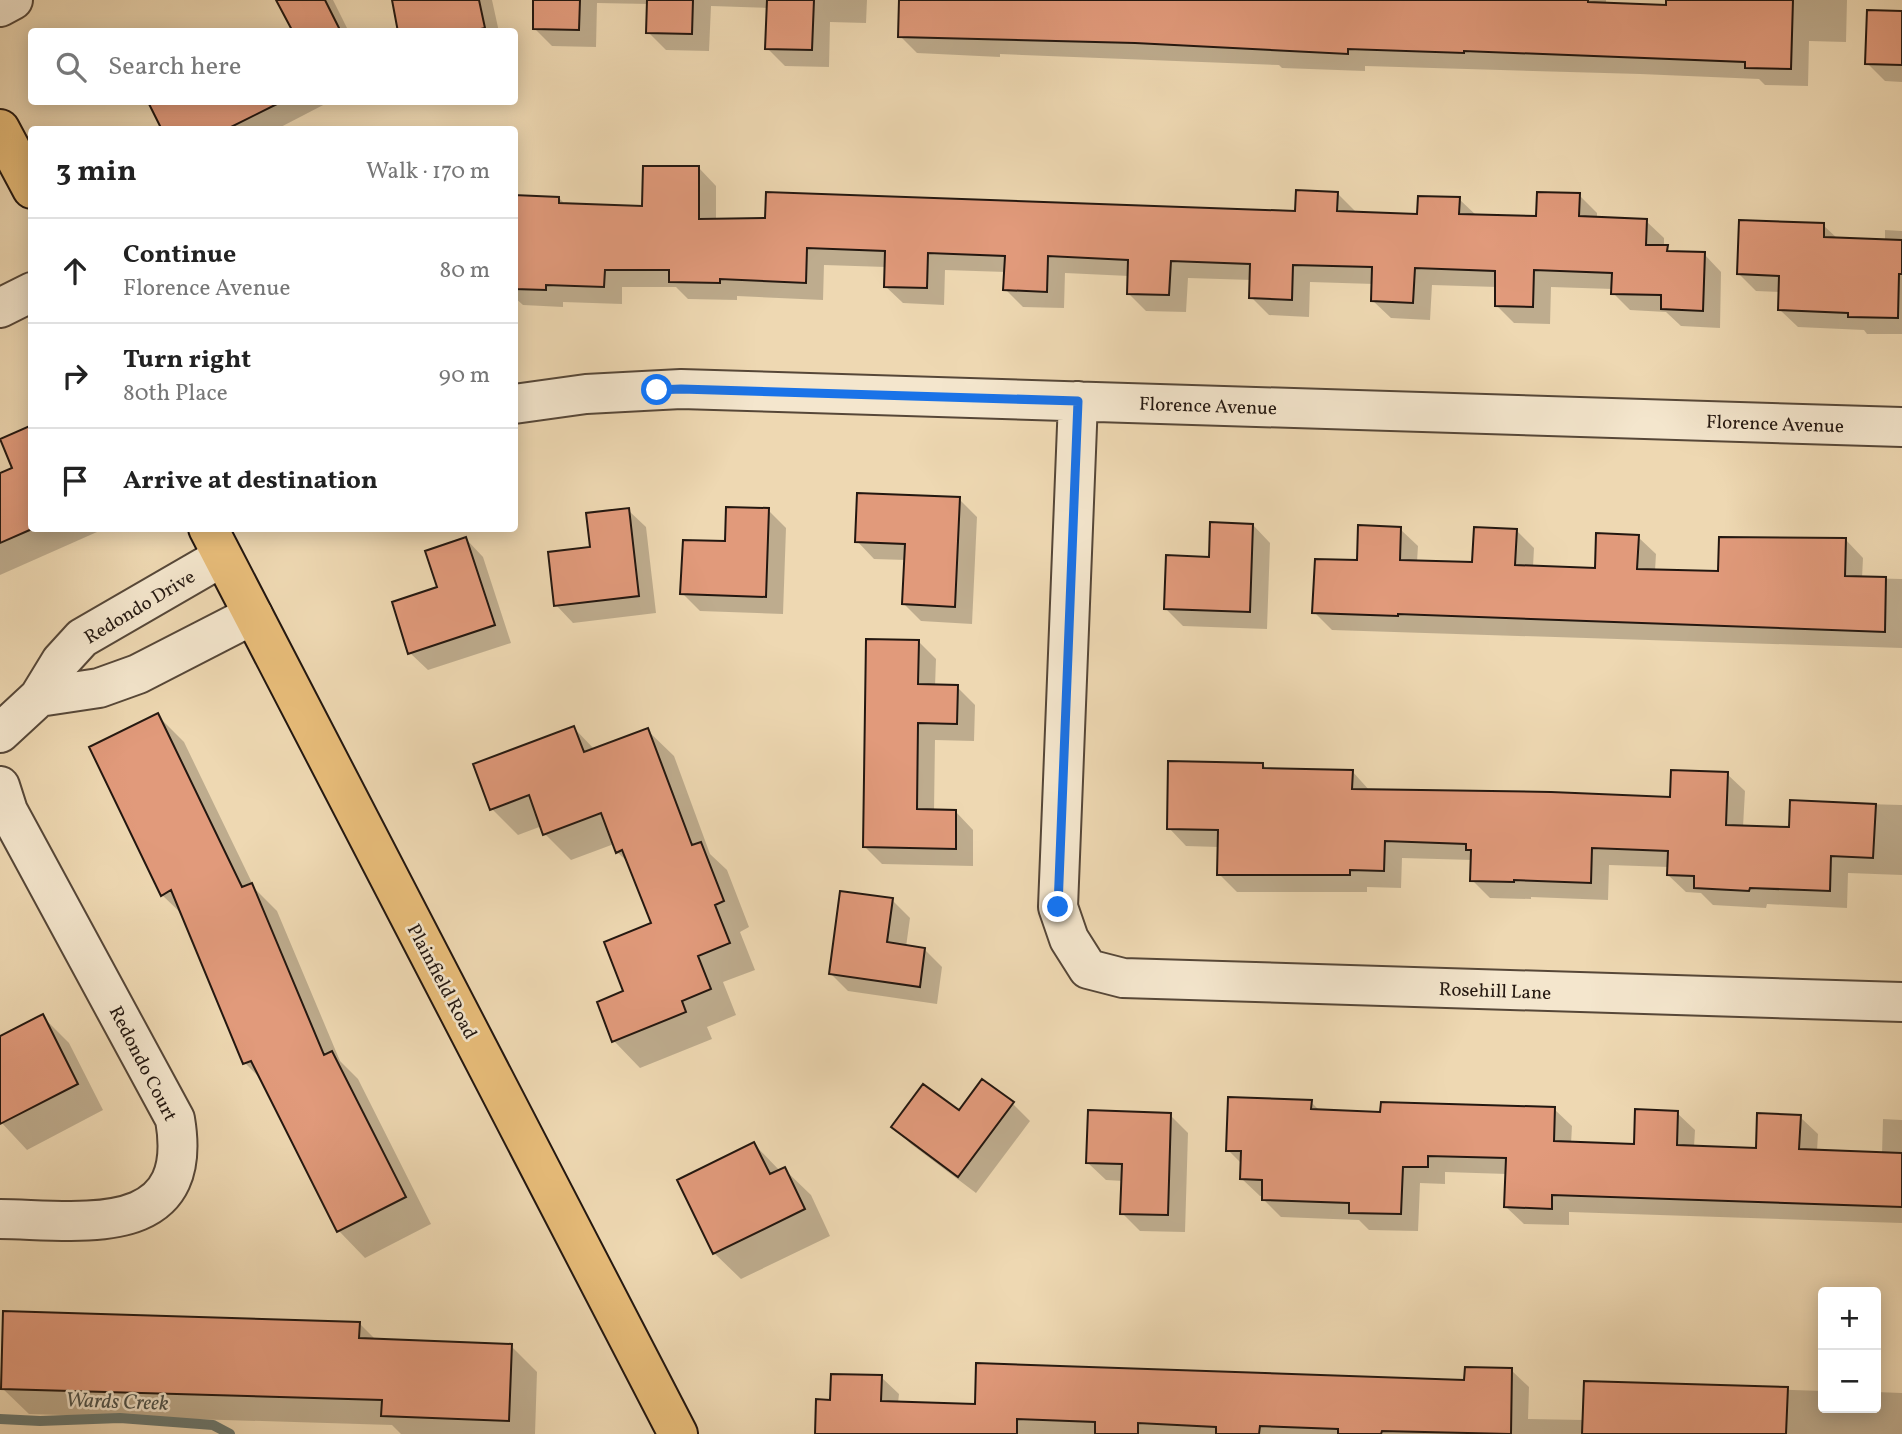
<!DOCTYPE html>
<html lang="en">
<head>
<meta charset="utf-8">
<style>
	:root { --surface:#fff; --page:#f6f6f6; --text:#222; --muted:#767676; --line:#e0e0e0 }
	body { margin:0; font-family:Vollkorn,serif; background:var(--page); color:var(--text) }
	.controls { position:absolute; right:21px; bottom:21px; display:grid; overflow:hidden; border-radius:7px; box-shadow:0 4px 18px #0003 }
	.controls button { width:63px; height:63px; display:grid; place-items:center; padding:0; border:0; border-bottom:2px solid var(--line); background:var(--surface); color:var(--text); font:35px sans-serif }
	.stop { position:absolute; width:21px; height:21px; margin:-16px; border:5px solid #1a73e8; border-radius:50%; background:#fff }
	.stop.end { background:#1a73e8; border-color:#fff; box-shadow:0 2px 7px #0008 }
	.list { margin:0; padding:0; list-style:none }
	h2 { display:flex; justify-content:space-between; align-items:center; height:91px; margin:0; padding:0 28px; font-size:30px }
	h2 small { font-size:23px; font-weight:400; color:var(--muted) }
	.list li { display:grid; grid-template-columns:46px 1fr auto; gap:21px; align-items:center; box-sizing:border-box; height:105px; padding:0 28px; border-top:2px solid var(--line) }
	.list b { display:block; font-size:26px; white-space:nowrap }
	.list p { margin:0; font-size:23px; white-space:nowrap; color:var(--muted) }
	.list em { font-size:23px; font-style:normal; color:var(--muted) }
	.icon { flex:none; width:38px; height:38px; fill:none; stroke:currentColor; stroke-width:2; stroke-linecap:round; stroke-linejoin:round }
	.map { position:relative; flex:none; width:1902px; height:1434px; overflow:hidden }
	.search { position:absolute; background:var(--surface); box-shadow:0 4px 18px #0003; left:28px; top:28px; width:490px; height:77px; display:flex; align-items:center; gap:18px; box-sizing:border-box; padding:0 24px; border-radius:7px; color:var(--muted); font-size:26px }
	.panel { position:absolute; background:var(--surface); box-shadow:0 4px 18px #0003; left:28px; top:126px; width:490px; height:406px; border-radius:7px }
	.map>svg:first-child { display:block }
	.shadow { fill:#0003 }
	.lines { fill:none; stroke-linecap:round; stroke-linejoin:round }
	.stream { stroke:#6a7870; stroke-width:10 }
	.building { fill:#e19a7b; stroke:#231710; stroke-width:2 }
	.minor-casing { stroke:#564738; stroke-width:42 }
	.major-casing { stroke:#231710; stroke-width:42 }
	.minor { stroke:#f4e6cd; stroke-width:38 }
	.major { stroke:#e7bc79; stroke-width:38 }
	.route { stroke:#1a73e8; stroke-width:9 }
	.labels { text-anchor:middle; stroke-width:5; stroke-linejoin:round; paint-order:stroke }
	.street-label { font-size:19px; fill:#231710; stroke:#f4e6cd }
	.water-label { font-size:21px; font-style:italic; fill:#4c5048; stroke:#f4e6cd }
</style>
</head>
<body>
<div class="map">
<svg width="1902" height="1434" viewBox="0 0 1902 1434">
	<rect width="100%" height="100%" fill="#eed8b2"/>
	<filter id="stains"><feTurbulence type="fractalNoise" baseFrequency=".00286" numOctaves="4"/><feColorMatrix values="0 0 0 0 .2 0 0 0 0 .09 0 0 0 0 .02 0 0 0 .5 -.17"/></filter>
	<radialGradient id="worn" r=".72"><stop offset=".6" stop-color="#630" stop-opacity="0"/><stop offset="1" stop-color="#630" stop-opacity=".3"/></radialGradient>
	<path class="shadow" d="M280,0h53l16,32h-54z
		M393,0h99l7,32h-99z
		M535,0h332l-1,23 -36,-1 -1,45 -44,-1 -18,-18 1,-40 -57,-2 -2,45 -43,-1 -18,-18 1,-28 -52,-1 -1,44 -44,-1 -18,-18z
		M901,0h705v5l62,2v-7h179l-1,42 -37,-1 -1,45 -43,-1 -6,-6 -119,-5 -275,-8v5l-83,-3 -3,-3 -279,-11v3l-83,-4 -17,-17z
		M1902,13v69l-17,-1 -18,-18z
		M162,102h167l-54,28h-111l-11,-24z
		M699,168l17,18v35l580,-8 41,-20 18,18v3l64,2 40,-17 18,17 61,2 41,-23 18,18v6l49,2 18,17v9l9,6 31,1 17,18 -1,56 -39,-2 -15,-14 -36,-2 -17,-17v-4l-62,-2 -1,37 -36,-1 -18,-18 1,-18 -65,-2 -2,35 -39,-2 -18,-17 1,-17 -64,-2 -1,35 -40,-2 -18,-18 1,-17 -64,-2 -2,34 -40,-1 -18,-18 1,-17 -64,-3 -1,35 -41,-1 -18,-18 1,-17 -61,-2 -1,35 -41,-2 -18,-17 1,-19 -62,-2 -1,35 -86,-4v4l-49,-1 -12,-12h-54v17l-59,-2v5l-40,-2 -9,-8v-100l45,1 6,6 79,4z
		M1823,225l15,14 47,2v-11l17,1v103h-35l-3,-4 -66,-3 -18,-17v-18l-24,-1 -18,-18z
		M32,427v101h63l2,4 -97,43v-100l14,-7z
		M959,499l18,18 -5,107 -51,-3 -17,-17 2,-44 -32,-1 -17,-18z
		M628,510l18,17 10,86 -83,10 -17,-18 36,-56z
		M768,510l18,18 -3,86 -83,-3 -18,-18 44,-50z
		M1253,525l17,18 -3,86 -84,-3 -17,-17 45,-51z
		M1400,529l18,17 -1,16 57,2 42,-34 18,18 -1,19 63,3 42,-33 18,17 -1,17 64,2 127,-33 17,18 -1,20 40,1v69l-570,-18 -18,-18 44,-50z
		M466,539l17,18 28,86 -83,27 -18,-17 29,-65z
		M918,641l18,18 -1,28h22l18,18 -1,36 -39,-1 -1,71 22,1 17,18v36l-91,-2 -17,-17z
		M157,715l27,27 71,147 22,22 63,150 18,18 73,145 -66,34 -26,-27 -76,-150 -18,-18 -61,-147 -22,-21z
		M574,728l21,22 52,-20 27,26 36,98 17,16 22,57 -9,5 15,38 -32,12 13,33 -29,12 5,12 -72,29 -26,-27 -15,-38 27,-11 27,-68 -24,-61 -12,-11 -3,-8 -43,16 -26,-26 -3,-8 -24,9 -26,-26z
		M1263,765l5,5 84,1 18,20 301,8 56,-25 18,17 -2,36 48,2 1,-27 110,3v70l-54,-2 -1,35 -80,-4 -1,4 -53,-3 -12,-12 -15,-1 -18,-17 1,-8 -60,-2 -1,35 -77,-3v2l-41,-1 -18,-18 1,-20 -71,-2 -1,30 -34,-1v5h-130l-18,-18v-27l-33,-1 -17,-18z
		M892,900l18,18 -4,29 19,3 17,17 -5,37 -89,-13 -18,-18z
		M42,1016l27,27 34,67 -76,40 -27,-29v-83z
		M1311,1102l9,9 62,3 172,-5 18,17 -1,18 65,2 41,-33 18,17 -1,17 64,3 42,-33 18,17 -1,17 65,3 1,-35 19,1v103l-333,-11v13l-45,-1 -18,-17 1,-33 -62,-2v12l-25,-1 -2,48 -49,-1 -10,-10 -78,-3 -17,-17v-4h-4l-18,-17 1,-14 -15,-15z
		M1012,1103l18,18 -54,72 -65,-49 -18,-17z
		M1170,1115l18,18 -3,99 -45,-1 -18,-18 1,-32 -17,-1 -18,-17z
		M754,1144l26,27 4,-2 27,26 19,41 -89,43 -27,-26z
		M359,1323l17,17 135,6 26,26 -2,62h-134l-9,-9 -363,-11 -27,-26z
		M1511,1370l18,17 -1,32 56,1 2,-37 237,8v17h53v-16l26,1v41h-1086l16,-33 49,-24 18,17 -1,9 78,3 490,-24z"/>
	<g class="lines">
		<path class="stream" d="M0,1419l40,2 80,-3 93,7 17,9"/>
	</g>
	<path class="building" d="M276,0h49l16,32h-48z
		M392,0h87l6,28 -17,4h-70z
		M533,0h47l-1,30 -46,-1z
		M647,0h46l-1,34 -46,-1z
		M767,0h47l-2,50 -47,-1z
		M899,0h689v2l78,3v-5h127l-2,69 -46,-1v-6l-281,-11v2l-116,-4v5l-213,-11 -237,-6z
		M1867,10l35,1v54l-37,-1z
		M148,102h133l-56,28h-63z
		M643,166h56v53l66,-1 1,-26 529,19 1,-21 42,2 -1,19 80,3 1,-18 42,1 -1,17 77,2 1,-24 43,1 -1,23 68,3 -1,26h22l-1,6 38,1 -2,59 -42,-2v-14l-50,-1 1,-21 -78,-3 -1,37 -38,-1v-35l-80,-3 -2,35 -42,-2 1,-34 -79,-2 -1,35 -43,-2 1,-34 -79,-3 -2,34 -42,-1 1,-34 -80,-4 -1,36 -44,-2 2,-34 -77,-3 -1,35 -43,-1 1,-36 -78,-3 -1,35 -86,-4v4l-51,-1v-12h-64l-1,17 -58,-2v5l-32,-1v-94l45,2v6l83,3z
		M1739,220l85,3v14l78,3v34h-3l-1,44 -50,-1v-4l-70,-3 1,-34 -42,-2z
		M32,425v104l-32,14v-70l12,-5 -12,-29z
		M857,493l103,4 -5,110 -53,-3 3,-60 -50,-2z
		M726,507l43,1 -3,89 -86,-3 3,-54 42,1z
		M629,508l10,88 -85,10 -6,-54 42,-5 -4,-34z
		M1210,522l43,2 -3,88 -86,-3 2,-54 43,2z
		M1358,525l43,2 -1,33 72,2 2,-35 43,2 -2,36 80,3 1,-35 43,2 -2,34 81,2 1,-34 127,1 -1,38 41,1 -1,55 -487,-18v2l-86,-3 3,-54 42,1z
		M466,537l29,88 -87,29 -16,-52 45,-15 -12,-36z
		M866,639l53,1 -1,44 40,1 -1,39 -39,-1 -1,86 39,1v39l-93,-2z
		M158,713l84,174 10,-4 72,172 8,-4 74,146 -69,35 -86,-171 -8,3 -72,-174 -10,6 -72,-149z
		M574,726l10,26 64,-24 44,117 9,-3 23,59 -9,4 15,38 -32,13 13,33 -29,12 4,11 -74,30 -15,-40 26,-11 -19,-49 47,-19 -29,-73 -6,3 -15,-40 -58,22 -14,-40 -39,15 -17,-46z
		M1168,761l95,2v5l90,2 -1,19 199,3 119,5 1,-27 57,2 -2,53 63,2 1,-27 86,4 -3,54 -42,-2 -1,35 -80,-3 -1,3 -55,-3v-12l-27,-1 1,-24 -76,-3 -1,35 -77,-3v2l-44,-1 1,-31h-5v-6l-81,-3 -1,30 -34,-1v5h-133l1,-45 -51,-1z
		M840,891l53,7 -6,44 38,6 -5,39 -91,-13z
		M43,1014l35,70 -78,40v-88z
		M982,1079l32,23 -56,75 -67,-50 32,-43 36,26z
		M1228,1097l84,3 -1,9 69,3 1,-10 174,5 -1,34 80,3 1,-35 43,2 -1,34 79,3 1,-35 44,2 -2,34 103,4v54l-350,-12v14l-48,-2 2,-49 -78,-2v11h-25l-2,47 -52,-1v-10l-87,-3v-20l-22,-1 1,-28h-15z
		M1088,1110l83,3 -3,102 -48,-1 2,-50 -36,-1z
		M754,1142l16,32 15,-7 20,42 -92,45 -36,-74z
		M3,1311l357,11 -1,16 153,6 -3,77 -128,-5 1,-16 -381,-11z
		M976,1363l488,17 1,-13 47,1 -1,66 -129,-3 -1,3h-43v-5l-78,-3 -1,8h-43v-7l-78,-4v11h-43v-12l-78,-3v15h-202l1,-35 14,1 1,-26 51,1 -1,26 94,3z
		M1584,1381l204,6 -2,47h-204z"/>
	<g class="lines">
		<defs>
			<path id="minor" d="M0,7l13,-7
				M0,308l32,-16
				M1078,401l-20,506 11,32 19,30 35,9 779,24
				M514,404l72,-10 95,-5 1221,38
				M39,697l60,-9 39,-14 115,-59
				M0,733l39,-36 22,-36 21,-23 140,-81
				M0,786l8,25 167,308c21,122 -94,101 -175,100"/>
			<path id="major" d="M0,129l32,60
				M208,528l470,906"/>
		</defs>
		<use href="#minor" class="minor-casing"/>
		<use href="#major" class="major-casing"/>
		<use href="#minor" class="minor"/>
		<use href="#major" class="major"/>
	</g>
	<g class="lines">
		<path class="route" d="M657,390l24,-1 397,12 -20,506"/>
	</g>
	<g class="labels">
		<g class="street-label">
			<text transform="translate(1208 405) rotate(2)" y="7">Florence Avenue</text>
			<text transform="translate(1775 423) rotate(2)" y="7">Florence Avenue</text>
			<text transform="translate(139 606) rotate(-31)" y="7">Redondo Drive</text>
			<text transform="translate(443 981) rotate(62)" y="7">Plainfield Road</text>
			<text transform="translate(1495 990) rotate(2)" y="7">Rosehill Lane</text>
			<text transform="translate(144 1063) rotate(63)" y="7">Redondo Court</text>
		</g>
		<g class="water-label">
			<text transform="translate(117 1401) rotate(2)" y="7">Wards Creek</text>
		</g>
	</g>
	<rect width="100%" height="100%" filter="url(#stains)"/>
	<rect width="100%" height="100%" fill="url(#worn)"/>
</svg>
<div class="controls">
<button>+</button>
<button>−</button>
</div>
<div class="stop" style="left:657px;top:390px"></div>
<div class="stop end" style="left:1058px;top:907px"></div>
<div class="search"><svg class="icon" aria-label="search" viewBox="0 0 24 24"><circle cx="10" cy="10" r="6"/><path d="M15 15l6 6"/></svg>Search here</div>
<section class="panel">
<h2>3 min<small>Walk · 170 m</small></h2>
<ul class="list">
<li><svg class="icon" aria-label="ahead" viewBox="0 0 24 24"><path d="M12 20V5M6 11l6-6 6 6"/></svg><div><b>Continue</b><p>Florence Avenue</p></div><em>80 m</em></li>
<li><svg class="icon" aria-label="right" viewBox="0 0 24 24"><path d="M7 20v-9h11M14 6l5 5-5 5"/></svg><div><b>Turn right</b><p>80th Place</p></div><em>90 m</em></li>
<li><svg class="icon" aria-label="arrive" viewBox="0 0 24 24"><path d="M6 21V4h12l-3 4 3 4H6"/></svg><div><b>Arrive at destination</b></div></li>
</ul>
</section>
</div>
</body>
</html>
